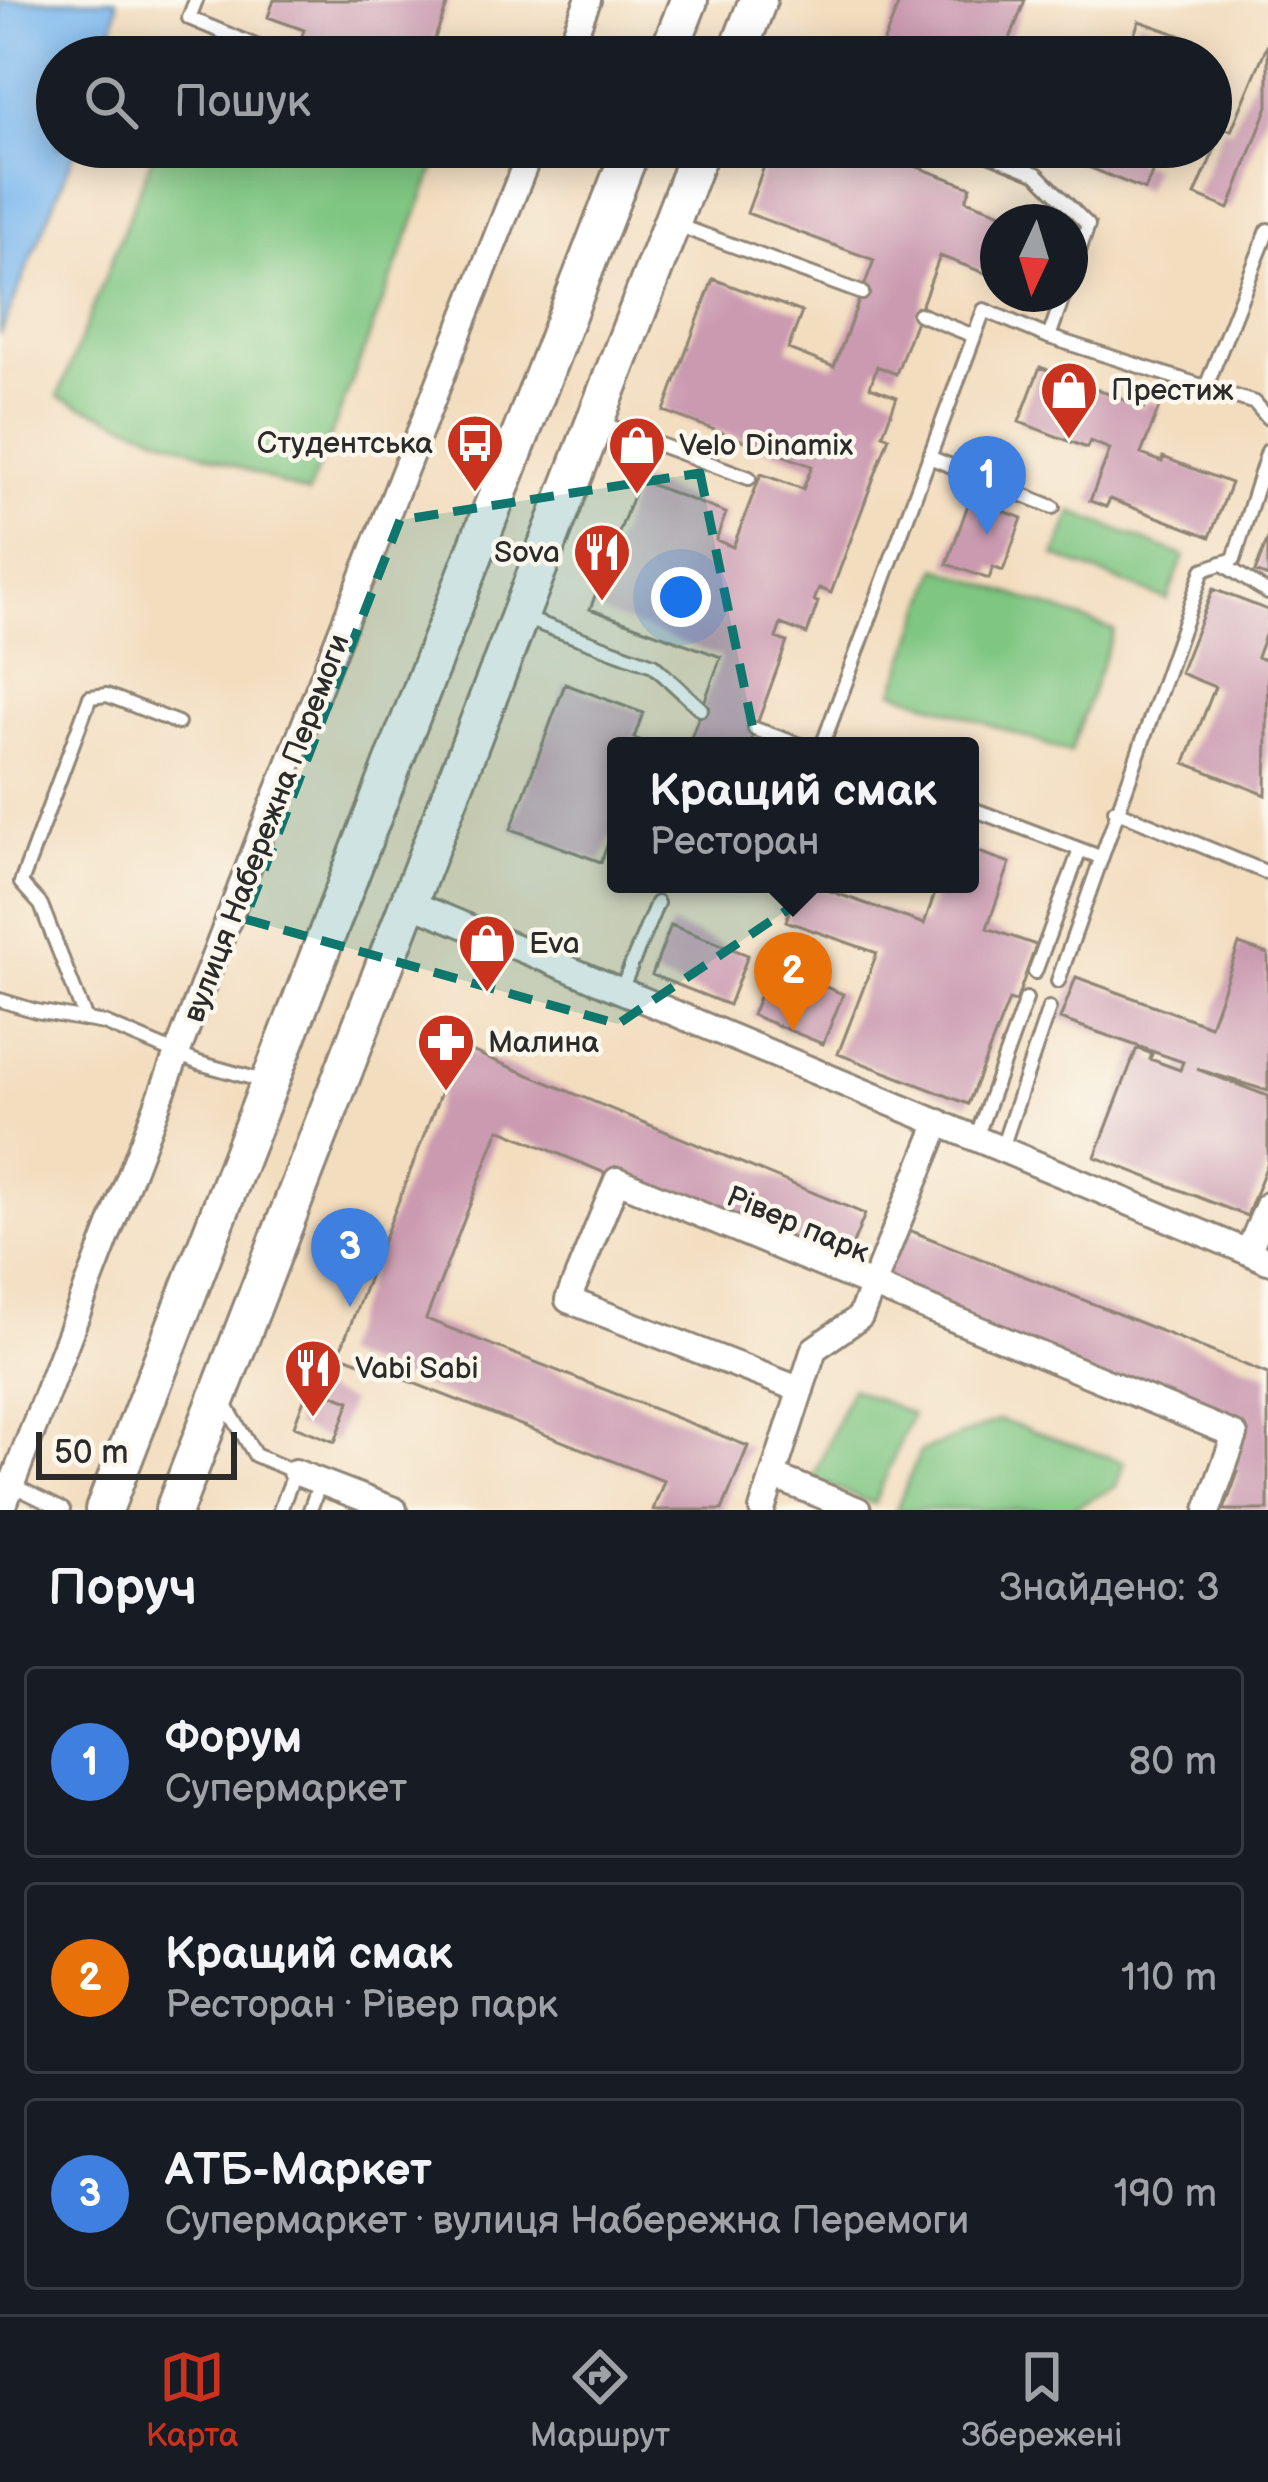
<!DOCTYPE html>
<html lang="uk">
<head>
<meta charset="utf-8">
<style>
	:root { --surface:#171b24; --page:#20242c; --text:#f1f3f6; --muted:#9ea1a6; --line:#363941; --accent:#c8321e }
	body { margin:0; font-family:"Balsamiq Sans",sans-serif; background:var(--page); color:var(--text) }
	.compass { position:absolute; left:980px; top:204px; width:108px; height:108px; border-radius:50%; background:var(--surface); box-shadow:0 6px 30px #0003; rotate:184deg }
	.scale { position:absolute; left:36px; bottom:30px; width:201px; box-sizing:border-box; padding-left:12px; border:6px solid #2b2b2b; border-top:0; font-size:33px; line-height:42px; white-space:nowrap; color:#2b2b2b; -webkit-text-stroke:9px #fbf7ec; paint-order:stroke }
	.you { position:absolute; left:681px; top:597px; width:42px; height:42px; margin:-30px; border:9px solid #fff; border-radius:50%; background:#1a73e8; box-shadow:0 0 0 18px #1a73e833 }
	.badge { display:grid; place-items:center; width:78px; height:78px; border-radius:50%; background:var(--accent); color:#fff; font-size:39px; font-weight:700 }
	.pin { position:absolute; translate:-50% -99px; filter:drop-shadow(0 3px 6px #0008) }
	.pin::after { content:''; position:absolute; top:63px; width:42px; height:36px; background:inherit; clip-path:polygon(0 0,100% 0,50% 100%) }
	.popup { position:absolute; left:607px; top:737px; width:372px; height:156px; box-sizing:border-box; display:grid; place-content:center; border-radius:12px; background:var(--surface); filter:drop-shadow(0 3px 9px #0005); font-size:39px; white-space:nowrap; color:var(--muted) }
	.popup b { font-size:45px; color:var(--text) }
	.popup::after { content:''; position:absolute; left:50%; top:100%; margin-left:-24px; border:24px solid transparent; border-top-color:var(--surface) }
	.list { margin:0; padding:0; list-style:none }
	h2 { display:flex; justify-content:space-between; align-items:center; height:156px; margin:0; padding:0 48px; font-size:51px }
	h2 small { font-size:39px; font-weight:400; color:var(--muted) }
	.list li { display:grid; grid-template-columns:78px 1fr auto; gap:36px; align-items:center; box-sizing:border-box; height:192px; margin:0 24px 24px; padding:0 24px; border:3px solid var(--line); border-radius:12px }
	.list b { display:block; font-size:45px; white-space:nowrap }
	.list p { margin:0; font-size:39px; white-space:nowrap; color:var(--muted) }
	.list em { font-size:39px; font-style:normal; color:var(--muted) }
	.icon { flex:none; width:66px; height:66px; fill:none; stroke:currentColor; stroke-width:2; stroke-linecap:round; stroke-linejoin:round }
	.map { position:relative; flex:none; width:1268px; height:1510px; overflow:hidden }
	.search { position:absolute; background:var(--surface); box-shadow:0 6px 30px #0003; left:36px; right:36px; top:36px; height:132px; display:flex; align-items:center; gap:30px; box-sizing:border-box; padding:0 42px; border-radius:66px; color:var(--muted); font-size:45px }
	.sheet { height:804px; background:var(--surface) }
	nav { display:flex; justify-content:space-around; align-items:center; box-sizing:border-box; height:168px; border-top:3px solid var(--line); background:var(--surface); font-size:33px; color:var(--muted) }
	nav a { display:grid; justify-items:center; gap:6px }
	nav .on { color:var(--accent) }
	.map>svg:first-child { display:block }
	.green { fill:#7fc682; stroke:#557856; stroke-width:3 }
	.water { fill:#7cb8ee; stroke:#54728c; stroke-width:3 }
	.building { fill:#ca9ab0 }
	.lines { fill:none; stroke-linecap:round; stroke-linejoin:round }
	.lane-casing { stroke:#8f8475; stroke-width:18 }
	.street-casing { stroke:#8f8475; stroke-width:30 }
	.primary-casing { stroke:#8f8475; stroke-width:42 }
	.lane { stroke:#fff; stroke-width:12 }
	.street { stroke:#fff; stroke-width:24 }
	.primary { stroke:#fff; stroke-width:36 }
	.marked { fill:#0f766e; fill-opacity:0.2; stroke:#0f766e; stroke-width:9; stroke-dasharray:24 15; stroke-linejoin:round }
	.labels { text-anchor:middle; stroke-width:9; stroke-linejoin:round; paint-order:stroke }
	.poi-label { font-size:30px; fill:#2b2b2b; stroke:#fbf7ec; text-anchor:start }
	.street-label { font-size:30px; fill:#2b2b2b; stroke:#fbf7ec }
</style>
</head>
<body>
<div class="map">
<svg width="1268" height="1510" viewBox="0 0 1268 1510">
	<rect width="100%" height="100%" fill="#fbf7ec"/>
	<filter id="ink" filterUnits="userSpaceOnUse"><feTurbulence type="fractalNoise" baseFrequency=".00833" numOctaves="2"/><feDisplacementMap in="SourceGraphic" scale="24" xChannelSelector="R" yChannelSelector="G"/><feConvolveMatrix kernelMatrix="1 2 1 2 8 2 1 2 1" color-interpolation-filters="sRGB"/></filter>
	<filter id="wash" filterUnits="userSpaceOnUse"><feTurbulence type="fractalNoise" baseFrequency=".004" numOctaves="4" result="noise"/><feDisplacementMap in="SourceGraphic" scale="48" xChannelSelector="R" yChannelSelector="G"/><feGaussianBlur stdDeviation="2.7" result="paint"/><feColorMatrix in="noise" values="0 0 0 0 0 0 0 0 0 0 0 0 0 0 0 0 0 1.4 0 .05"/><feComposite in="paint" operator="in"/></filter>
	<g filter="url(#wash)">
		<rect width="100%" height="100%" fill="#f3ddbf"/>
		<path class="green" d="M156,147h287l-135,347 -250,-97z
			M1072,512l112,44 -17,44 -112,-44z
			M938,568l176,62 -44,123 -176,-62z
			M851,1388l61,26 -38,90 -61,-25z
			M999,1420l125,42 -8,25 -47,23h-173l24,-58z"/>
		<path class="water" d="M0,0h116l1,6 -9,51h-51v90h20l-77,188z"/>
		<g id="blocks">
			<path class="building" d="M274,0h175l-21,57h-84l-34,-13 1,-4 -9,-4 2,-6 -36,-13z
				M900,0h125l-22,57h-125z
				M1139,21l54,19 -7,17h-60z
				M1268,43v63l-39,103 -34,-14 29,-67 7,3z
				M771,147h154l-8,20 54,20 -5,13 59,22h-27v56l-58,-22 -44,118 -19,-8 -7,21 27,10 -14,37 6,3 -58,156 -12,-5 -5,13 4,1 -11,32 -26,-10 -5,14 11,4 -38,104h-61l33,-89 -131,-48 49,-129 87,33 -10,27 17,7 28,-73 42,15 9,-23 -148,-55 49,-132 89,33 -14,37 46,18 40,-107 -127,-47z
				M1059,147h43l52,21 -9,22 -89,-36z
				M1040,367l104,41 2,-8 14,5 -19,49 21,8 1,-5 68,26 -21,54 -100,-38 -4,8 -16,-6 20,-52 -20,-8 -3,7 -68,-26z
				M970,499l52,19 -19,53 -10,-4 -4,12 -42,-15z
				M1268,538v39l-13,-5z
				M1213,589l55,21v17l-11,30 11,4 -2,134 -81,-32 30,-76 -35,-14z
				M565,684l78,29 -9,25 20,8h-38v76l-15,40 -90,-33z
				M970,849l40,14 -23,65 49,17 -20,57 -7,-2 -41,104 -130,-50 39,-101 -91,-32 13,-37h11l114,40 14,-40h32z
				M671,925l77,30 -19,50 -77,-30z
				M1239,944l29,10v137l-71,-22 71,27v66l-21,54 -152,-59 42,-109 15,6 -2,5 30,11 3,-8 -123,-43 16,-42 134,49z
				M772,965l71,29 -20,50 -71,-29z
				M459,1046l406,168 -23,57 -343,-142 -73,190 322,127 -26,64h-69l11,-29 -325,-127z
				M899,1226l369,148v136h-44l14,-38 -26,-10 14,-34 -351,-140z
				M309,1386l41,15 -15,41 -41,-16z"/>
		</g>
	</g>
	<g filter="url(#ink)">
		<use href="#blocks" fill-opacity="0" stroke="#8f8475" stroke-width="3"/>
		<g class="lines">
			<defs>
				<path id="lane" d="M196,0l-7,18 93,39
					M578,147l46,18
					M971,147l66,27 51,51 -18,52
					M677,225l185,68
					M919,314l55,22
					M1049,337l15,-43
					M1206,387l62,-157
					M598,422l151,56
					M929,457l124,50
					M1221,563l47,30
					M524,618l129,47 48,44
					M755,729l48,17
					M822,746l162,-436 65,27 206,66 13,15
					M970,808l130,49
					M1115,810l153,63
					M1035,972l45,-122
					M1058,981l145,-411 31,-11 34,-108
					M621,990l36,-87
					M0,1000l36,11 68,12 95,40 64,18
					M86,1020l-45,-115 -20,-22 69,-186 17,-2 71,28
					M976,1138l50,-139
					M1002,1148l47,-140
					M225,1404l30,51 40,17 -15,38
					M0,1479l63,31
					M310,1510l10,-28"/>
				<path id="street" d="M566,57l22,-57
					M408,902l840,350
					M1268,1205l-20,47 20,9
					M801,1390l-233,-90 49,-120 618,255 -27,75
					M295,1472l99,38
					M773,1476l85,34
					M2,1510l258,-673 272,-690
					M762,1510l52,-161 46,-32 79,-195"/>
				<path id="primary" d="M667,57l22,-57
					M736,57l22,-57
					M104,1510l528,-1363
					M174,1510l527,-1363"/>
			</defs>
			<use href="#lane" class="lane-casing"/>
			<use href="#street" class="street-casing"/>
			<use href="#primary" class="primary-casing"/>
			<use href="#lane" class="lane"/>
			<use href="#street" class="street"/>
			<use href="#primary" class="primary"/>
		</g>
	</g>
	<path class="marked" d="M700,473l90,435 -172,116 -373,-105 155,-399z"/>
	<defs>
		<symbol id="shop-pin" viewBox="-11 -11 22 30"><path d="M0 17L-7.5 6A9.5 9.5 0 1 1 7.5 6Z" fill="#c8321e" stroke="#fbf7ec"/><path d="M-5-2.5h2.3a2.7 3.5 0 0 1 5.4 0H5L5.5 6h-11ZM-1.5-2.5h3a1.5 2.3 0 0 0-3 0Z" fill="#fff"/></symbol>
		<symbol id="bus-pin" viewBox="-11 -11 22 30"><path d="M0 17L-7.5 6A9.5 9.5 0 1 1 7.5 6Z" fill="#c8321e" stroke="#fbf7ec"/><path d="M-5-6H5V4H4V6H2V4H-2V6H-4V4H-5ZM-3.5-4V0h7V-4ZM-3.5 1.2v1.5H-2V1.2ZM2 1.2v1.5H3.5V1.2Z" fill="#fff"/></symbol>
		<symbol id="restaurant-pin" viewBox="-11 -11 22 30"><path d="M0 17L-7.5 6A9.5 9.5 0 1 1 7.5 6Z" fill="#c8321e" stroke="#fbf7ec"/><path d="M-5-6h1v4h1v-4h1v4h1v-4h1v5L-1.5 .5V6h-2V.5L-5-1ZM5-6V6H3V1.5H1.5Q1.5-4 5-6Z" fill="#fff"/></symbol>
		<symbol id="pharmacy-pin" viewBox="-11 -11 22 30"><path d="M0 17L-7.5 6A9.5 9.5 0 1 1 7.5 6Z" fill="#c8321e" stroke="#fbf7ec"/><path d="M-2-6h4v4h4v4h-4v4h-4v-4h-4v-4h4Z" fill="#fff"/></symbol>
	</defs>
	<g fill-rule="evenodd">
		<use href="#shop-pin" x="1036" y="357" width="66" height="90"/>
		<use href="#bus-pin" x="442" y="410" width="66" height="90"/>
		<use href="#shop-pin" x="604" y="412" width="66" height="90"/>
		<use href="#restaurant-pin" x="569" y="519" width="66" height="90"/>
		<use href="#shop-pin" x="454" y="910" width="66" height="90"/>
		<use href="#pharmacy-pin" x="413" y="1009" width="66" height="90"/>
		<use href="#restaurant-pin" x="280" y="1335" width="66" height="90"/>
	</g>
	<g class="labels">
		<g class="poi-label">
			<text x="1111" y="400">Престиж</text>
			<text x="433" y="453" text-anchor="end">Студентська</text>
			<text x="679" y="455">Velo Dinamix</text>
			<text x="560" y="562" text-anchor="end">Sova</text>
			<text x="529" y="953">Eva</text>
			<text x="488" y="1052">Малина</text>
			<text x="355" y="1378">Vabi Sabi</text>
		</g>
		<g class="street-label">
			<text transform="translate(266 828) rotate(-69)" y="10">вулиця Набережна Перемоги</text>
			<text transform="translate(798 1224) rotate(23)" y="10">Рівер парк</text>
		</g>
	</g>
</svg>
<svg class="compass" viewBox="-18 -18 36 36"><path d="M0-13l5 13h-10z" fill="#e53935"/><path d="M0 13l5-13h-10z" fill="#9ea1a6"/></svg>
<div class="scale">50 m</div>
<div class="you"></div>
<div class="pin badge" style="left:987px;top:535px;background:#3f7fe0">1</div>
<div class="pin badge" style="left:793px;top:1031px;background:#e8710a">2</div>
<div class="popup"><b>Кращий смак</b>Ресторан</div>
<div class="pin badge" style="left:350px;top:1307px;background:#3f7fe0">3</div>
<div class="search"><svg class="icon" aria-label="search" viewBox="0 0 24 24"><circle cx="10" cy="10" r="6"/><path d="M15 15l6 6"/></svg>Пошук</div>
</div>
<section class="sheet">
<h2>Поруч<small>Знайдено: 3</small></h2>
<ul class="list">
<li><span class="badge" style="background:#3f7fe0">1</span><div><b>Форум</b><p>Супермаркет</p></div><em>80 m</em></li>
<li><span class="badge" style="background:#e8710a">2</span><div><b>Кращий смак</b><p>Ресторан · Рівер парк</p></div><em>110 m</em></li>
<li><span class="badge" style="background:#3f7fe0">3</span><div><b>АТБ-Маркет</b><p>Супермаркет · вулиця Набережна Перемоги</p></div><em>190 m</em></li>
</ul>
</section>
<nav>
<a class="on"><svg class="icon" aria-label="map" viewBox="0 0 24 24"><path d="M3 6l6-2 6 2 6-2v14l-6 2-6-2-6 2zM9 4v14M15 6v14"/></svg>Карта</a>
<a><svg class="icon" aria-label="directions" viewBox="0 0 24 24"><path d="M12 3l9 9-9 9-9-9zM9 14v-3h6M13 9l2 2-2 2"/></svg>Маршрут</a>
<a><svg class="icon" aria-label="saved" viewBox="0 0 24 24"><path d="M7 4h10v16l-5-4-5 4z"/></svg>Збережені</a>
</nav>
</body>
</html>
